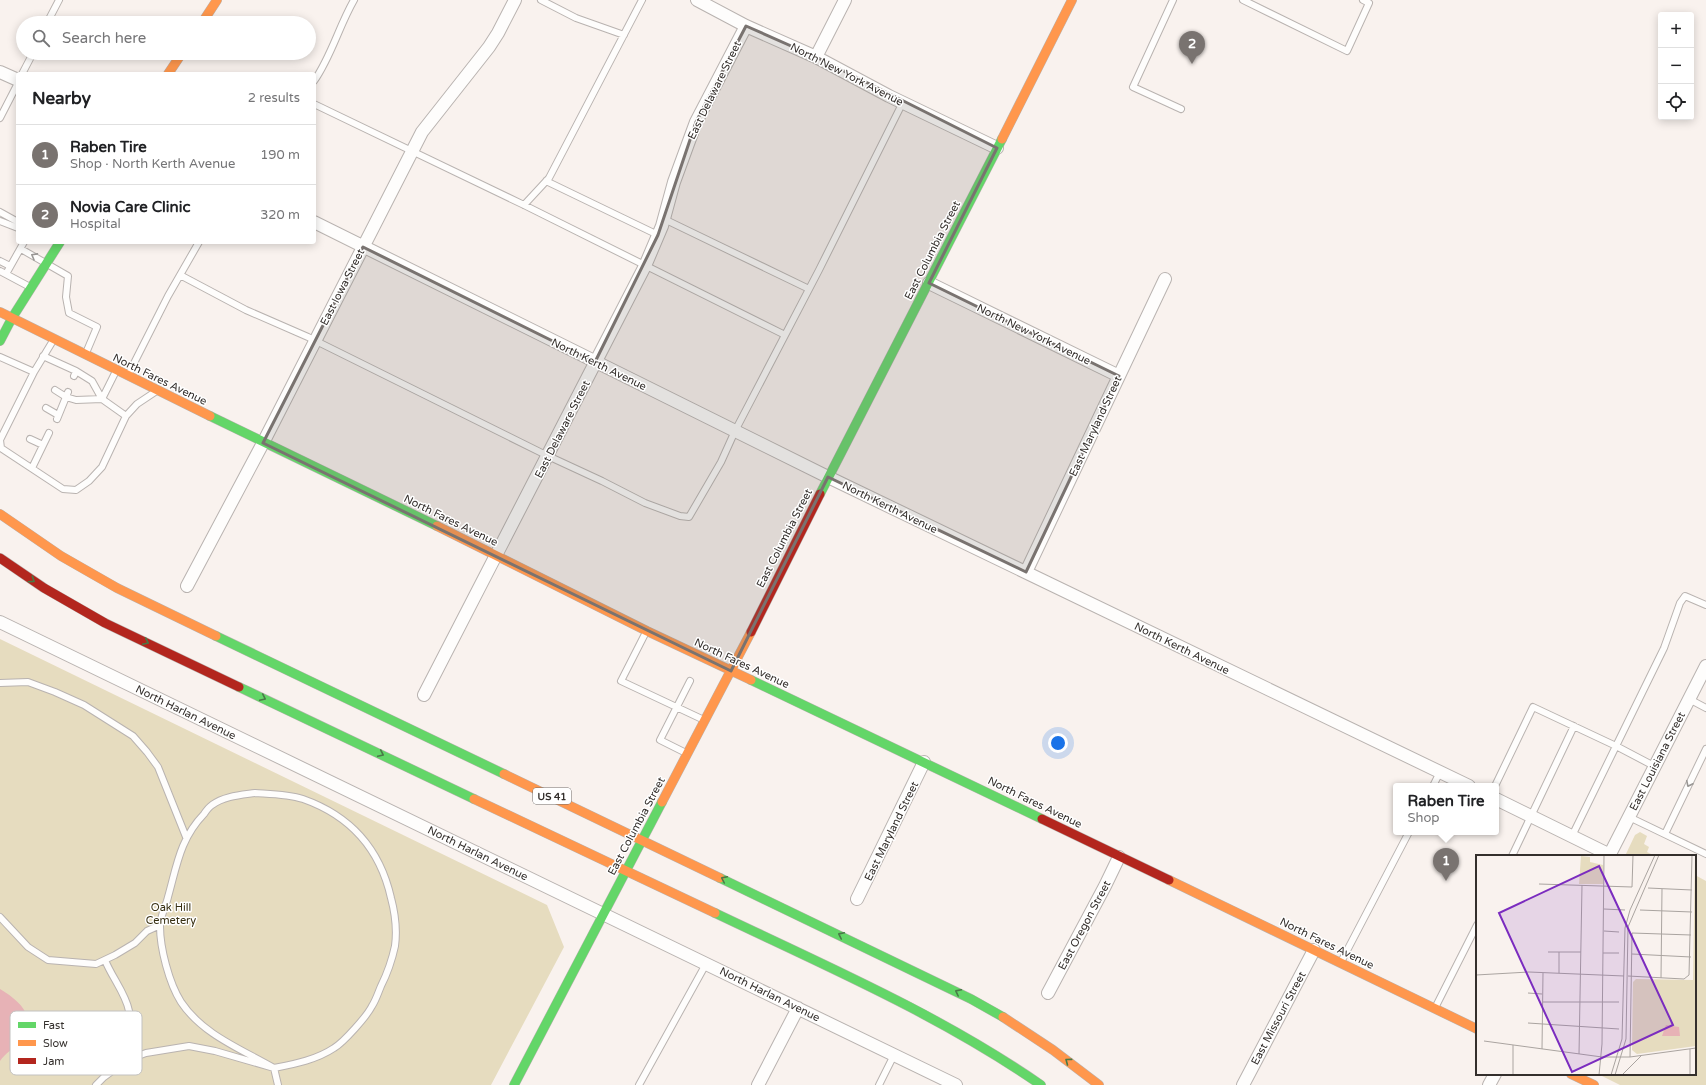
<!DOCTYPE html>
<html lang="en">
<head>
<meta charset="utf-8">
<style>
	:root { --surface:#fff; --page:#f6f6f6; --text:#202124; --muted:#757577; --line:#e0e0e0; --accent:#797370 }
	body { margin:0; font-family:"Varela Round",sans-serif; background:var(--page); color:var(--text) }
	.controls { position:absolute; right:12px; top:12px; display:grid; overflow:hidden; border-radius:4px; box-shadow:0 2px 10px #0003 }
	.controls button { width:36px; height:36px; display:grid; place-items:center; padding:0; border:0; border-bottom:1px solid var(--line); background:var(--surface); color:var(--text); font:20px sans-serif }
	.you { position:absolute; left:1058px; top:743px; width:14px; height:14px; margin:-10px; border:3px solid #fff; border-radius:50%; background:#1a73e8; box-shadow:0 0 0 6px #1a73e833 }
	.badge { display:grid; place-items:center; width:26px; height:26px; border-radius:50%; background:var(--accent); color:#fff; font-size:13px; font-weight:700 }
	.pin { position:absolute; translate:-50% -33px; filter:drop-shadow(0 1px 2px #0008) }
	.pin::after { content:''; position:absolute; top:21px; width:14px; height:12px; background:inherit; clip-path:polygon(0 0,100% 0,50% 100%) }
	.popup { position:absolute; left:1393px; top:783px; width:106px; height:52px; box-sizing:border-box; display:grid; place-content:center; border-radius:4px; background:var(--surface); filter:drop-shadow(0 1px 3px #0005); font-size:13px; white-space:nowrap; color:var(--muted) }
	.popup b { font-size:15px; color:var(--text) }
	.popup::after { content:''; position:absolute; left:50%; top:100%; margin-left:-8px; border:8px solid transparent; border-top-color:var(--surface) }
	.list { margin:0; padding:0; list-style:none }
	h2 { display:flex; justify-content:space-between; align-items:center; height:52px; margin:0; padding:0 16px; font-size:17px }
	h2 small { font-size:13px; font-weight:400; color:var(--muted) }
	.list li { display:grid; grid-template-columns:26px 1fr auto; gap:12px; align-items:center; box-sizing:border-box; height:60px; padding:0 16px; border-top:1px solid var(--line) }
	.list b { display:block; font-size:15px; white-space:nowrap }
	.list p { margin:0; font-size:13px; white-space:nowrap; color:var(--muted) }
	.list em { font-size:13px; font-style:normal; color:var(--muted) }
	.icon { flex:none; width:22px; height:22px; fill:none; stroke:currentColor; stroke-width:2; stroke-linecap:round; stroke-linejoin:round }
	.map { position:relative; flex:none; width:1706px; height:1085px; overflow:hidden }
	.search { position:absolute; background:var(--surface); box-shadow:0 2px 10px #0003; left:16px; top:16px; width:300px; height:44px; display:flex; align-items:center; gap:10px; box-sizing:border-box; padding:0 14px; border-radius:22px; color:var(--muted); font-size:15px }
	.panel { position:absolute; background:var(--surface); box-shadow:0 2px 10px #0003; left:16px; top:72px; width:300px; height:172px; border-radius:4px }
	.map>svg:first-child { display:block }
	.green { fill:#e6dcbf }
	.water { fill:#e7b2b6 }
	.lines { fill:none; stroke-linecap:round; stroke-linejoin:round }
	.lane-casing { stroke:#b9b3b0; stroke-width:8 }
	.street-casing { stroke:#b9b3b0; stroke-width:14 }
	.fast-casing { stroke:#b9b3b0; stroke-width:10 }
	.slow-casing { stroke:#b9b3b0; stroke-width:10 }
	.jam-casing { stroke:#b9b3b0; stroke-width:10 }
	.lane { stroke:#fefdfc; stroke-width:6 }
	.street { stroke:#fefdfc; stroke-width:12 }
	.fast { stroke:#63d668; stroke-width:9 }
	.slow { stroke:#ff974d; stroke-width:9 }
	.jam { stroke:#b3261e; stroke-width:9 }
	.oneway { stroke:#999694 }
	.oneway2 { stroke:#497a47 }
	.marked { fill:#797370; fill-opacity:0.2; stroke:#797370; stroke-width:3; stroke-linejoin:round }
	.labels { text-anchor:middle; stroke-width:3; stroke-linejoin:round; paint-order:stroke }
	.shield { fill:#fff; stroke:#716d6b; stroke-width:1 }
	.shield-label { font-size:10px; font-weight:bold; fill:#342f2c }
	.street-label { font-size:11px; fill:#342f2c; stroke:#fff }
	.park-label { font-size:11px; fill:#372f11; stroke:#fff }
	.inset-road { fill:none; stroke:#aaa4a0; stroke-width:1 }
	.view { fill:#7b2cbf; fill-opacity:0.15; stroke:#7b2cbf; stroke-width:2 }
	.inset-edge { fill:none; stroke:#342f2c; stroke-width:2 }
	.key { fill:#fff; stroke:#c2c1c0; stroke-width:1 }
	.key-label { font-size:11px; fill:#342f2c }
</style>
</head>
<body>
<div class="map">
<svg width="1706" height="1085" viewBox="0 0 1706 1085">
	<rect width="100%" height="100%" fill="#f9f2ee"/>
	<path class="green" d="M0,639l547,266 17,42 -73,138h-491z
		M1640,832l7,4 -3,8 5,3 -2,5 8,4h-30l10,-21z
		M1695,875l11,6v204h-86l-22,-11h97z"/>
	<path class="water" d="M0,989c20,12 39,29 20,52 -6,8 -15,12 -20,20z"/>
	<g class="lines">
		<defs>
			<path id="lane" d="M541,0l35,18 48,17
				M1173,0l-40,87 48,22
				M1243,0l104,51 22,-48 -6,-3
				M47,23l12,-23
				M22,74l11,-21
				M314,81c17,-24 25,-55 40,-81
				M314,104l210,101 261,130
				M0,118l18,-35
				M546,181l112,54
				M524,205l25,-27 93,-178
				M0,212l18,10
				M664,219l145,70
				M0,221l18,7
				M21,249l47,27 -2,21 3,16 28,14 -11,26
				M0,261l10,5
				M0,271l30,16
				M6,274l18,-32
				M180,275l66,35 62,27 240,119 54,25 43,22 35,13 9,1 32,-55 14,-31 84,-161 84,-168
				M43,356l33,15 -2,5
				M0,357l34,15 -34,68 1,8 62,41 13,1 13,-9 13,-14 24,-51 -24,-17 14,-28
				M34,372l20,-33
				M128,375l40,-79 31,-54
				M55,390l11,7 2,-5
				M46,408l12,7
				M126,416l11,-12 18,-12
				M57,419l9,-22 10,3 26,-1 -10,-18 -16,-10
				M30,439l13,6
				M32,468l17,-35
				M646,632l-25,49 83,39
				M0,683l28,-1 27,10 29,13 49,31 14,16 11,15 28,70
				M1689,699l17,9
				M686,753l-26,-13 30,-59
				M1433,786l7,-14
				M1495,786l38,-79 83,39 38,20
				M255,793c16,1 33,1 48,6 48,17 77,50 88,99 4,15 6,33 4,48 -3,14 -8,28 -14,40 -3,7 -5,14 -9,20 -5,10 -28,36 -38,42 -18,12 -40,16 -60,20 -33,-19 -72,-34 -93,-66 -12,-19 -21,-54 -21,-76 0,-9 6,-20 8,-29 9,-32 12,-58 36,-83 2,-3 5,-7 8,-9 12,-9 29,-10 43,-12z
				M1629,817l77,37
				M1665,834l41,-85
				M1572,836l92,-188 16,-45 5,-7 21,9
				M1512,856l62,-130
				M0,917l28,30 20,13 48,4 19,-9 20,-12 12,-12 13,-6
				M105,960c6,16 21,34 24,51 4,17 -5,33 -2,49
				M1341,962l68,-130
				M1435,1008l42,-83
				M96,1085l8,-8 23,-17 19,-7 43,-7 26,5 59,17 4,17
				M639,1085l67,-121
				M879,1085l15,-30"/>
			<path id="street" d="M697,0l49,26 70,31 73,39 108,52
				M816,57l29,-57
				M0,72l18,8
				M314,222l514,255 641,309
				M929,283l190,93
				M1026,572l139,-293
				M187,586l76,-143 159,-311 67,-85 9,-14 17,-33
				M0,622l956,463
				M424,695l221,-429 17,-40 12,-44 22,-60 50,-96
				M1496,799l114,56
				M1609,856l97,-190
				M857,899l67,-137
				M1048,993l57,-107 14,-29
				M758,1085l40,-77
				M1243,1085l71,-135
				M1489,1085l6,-11"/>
			<path id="fast" d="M0,341l12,-23 48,-76
				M210,416l227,110
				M820,494l182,-355
				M216,636l288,138
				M751,680l291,139
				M239,687l235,112
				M720,878l251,121 32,18
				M715,913c111,53 225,102 326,172
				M514,1085l148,-283"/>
			<path id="slow" d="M202,23l15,-23
				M168,74l14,-21
				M1002,139l70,-139
				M0,312l210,104
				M0,514l61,42 56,32 99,48
				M437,526l210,105 104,49
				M504,774l216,104
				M474,799l241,114
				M662,802l89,-170
				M1169,880l308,149
				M1003,1017l50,33 46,35
				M1571,1074l23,11"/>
			<path id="jam" d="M0,558l44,30 61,35 134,64
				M751,632l69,-138
				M1042,819l127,61"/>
		</defs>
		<use href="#lane" class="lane-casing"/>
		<use href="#street" class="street-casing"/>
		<use href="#fast" class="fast-casing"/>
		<use href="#slow" class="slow-casing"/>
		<use href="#jam" class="jam-casing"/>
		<use href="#lane" class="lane"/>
		<use href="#street" class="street"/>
		<use href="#fast" class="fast"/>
		<use href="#slow" class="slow"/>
		<use href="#jam" class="jam"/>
	</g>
	<defs><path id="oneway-chevron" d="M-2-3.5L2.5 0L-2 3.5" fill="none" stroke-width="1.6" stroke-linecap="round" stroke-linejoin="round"/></defs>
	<g class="oneway">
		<use href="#oneway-chevron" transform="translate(34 256) rotate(-151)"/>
		<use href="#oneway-chevron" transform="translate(1689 784) rotate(116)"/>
	</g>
	<g class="oneway2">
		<use href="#oneway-chevron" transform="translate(32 580) rotate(34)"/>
		<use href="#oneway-chevron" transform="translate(146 642) rotate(25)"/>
		<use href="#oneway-chevron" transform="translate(263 698) rotate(25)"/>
		<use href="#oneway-chevron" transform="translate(381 754) rotate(25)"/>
		<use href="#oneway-chevron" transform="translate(724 879) rotate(-154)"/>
		<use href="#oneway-chevron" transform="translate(841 935) rotate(-154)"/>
		<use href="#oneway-chevron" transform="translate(958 992) rotate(-153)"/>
		<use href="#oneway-chevron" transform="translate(1068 1061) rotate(-143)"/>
	</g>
	<path class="marked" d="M746,26l70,31 181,91 -68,135 190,93 -93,196 -198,-95 -97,194 -468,-228 100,-196 232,115 63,-127 38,-113z"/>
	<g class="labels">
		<rect class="shield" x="533" y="788" width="38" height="16" rx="3"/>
		<g class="shield-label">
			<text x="552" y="800">US 41</text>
		</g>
		<g class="street-label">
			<text transform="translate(847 74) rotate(27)" y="4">North New York Avenue</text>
			<text transform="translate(714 90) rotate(-64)" y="4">East Delaware Street</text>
			<text transform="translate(932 250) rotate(-63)" y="4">East Columbia Street</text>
			<text transform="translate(342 287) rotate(-63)" y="4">East Iowa Street</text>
			<text transform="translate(1034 334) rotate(26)" y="4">North New York Avenue</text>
			<text transform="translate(599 364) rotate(26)" y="4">North Kerth Avenue</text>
			<text transform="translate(160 379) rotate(26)" y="4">North Fares Avenue</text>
			<text transform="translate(1095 426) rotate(-65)" y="4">East Maryland Street</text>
			<text transform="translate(562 429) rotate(-63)" y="4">East Delaware Street</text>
			<text transform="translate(890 507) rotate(26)" y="4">North Kerth Avenue</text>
			<text transform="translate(451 520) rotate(26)" y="4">North Fares Avenue</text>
			<text transform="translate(784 538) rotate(-63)" y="4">East Columbia Street</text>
			<text transform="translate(1182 648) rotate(26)" y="4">North Kerth Avenue</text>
			<text transform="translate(742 663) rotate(25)" y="4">North Fares Avenue</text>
			<text transform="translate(186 712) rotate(26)" y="4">North Harlan Avenue</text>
			<text transform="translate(1657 761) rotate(-63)" y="4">East Louisiana Street</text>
			<text transform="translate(1035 802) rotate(26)" y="4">North Fares Avenue</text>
			<text transform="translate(636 826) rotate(-62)" y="4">East Columbia Street</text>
			<text transform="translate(891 831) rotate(-64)" y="4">East Maryland Street</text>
			<text transform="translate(478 853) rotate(26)" y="4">North Harlan Avenue</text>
			<text transform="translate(1084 925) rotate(-62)" y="4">East Oregon Street</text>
			<text transform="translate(1327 943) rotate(26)" y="4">North Fares Avenue</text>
			<text transform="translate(770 994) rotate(26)" y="4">North Harlan Avenue</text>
			<text transform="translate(1278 1018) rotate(-62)" y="4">East Missouri Street</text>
		</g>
		<g class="park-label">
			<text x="171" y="911">Oak Hill<tspan x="171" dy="13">Cemetery</tspan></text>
		</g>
	</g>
	<g transform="translate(1476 855)">
		<rect width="220" height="220" fill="#f9f2ee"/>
		<path d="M219,0l1,191 -59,8 -5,-4 1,-68 3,-3 57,1zM105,1l9,1v5l13,3v19h-24z" fill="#e6dcbf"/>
		<path d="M190,170l13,2 1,9h-18z" fill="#e7b2b6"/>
		<path class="inset-road" d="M63,29l93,3 1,-32M172,33l44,2M128,54l21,1M164,55l52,2M128,76l15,1M72,97h33M127,98h16M156,99l59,3M83,118v-21M0,120l53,-3 95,4M152,121l56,3 5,-4 3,-120M185,123l1,-89M52,138l14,1M67,147h76M52,168l91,6M8,186l118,16h28l66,-9M66,194l1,-76M103,199l3,-169M154,202l2,-124 59,2M37,220v-30M123,220l3,-31 2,-189M135,220l11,-36 3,-111 5,-18 25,-55M139,220l11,-36 2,-112 31,-72M146,220l20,-20M214,220v-26"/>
		<path class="view" d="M123,11l74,159 -101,47 -73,-159z"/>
		<rect width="220" height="220" class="inset-edge"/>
	</g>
	<rect x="10" y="1011" width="132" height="64" rx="6" class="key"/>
	<rect x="18" y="1022" width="18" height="6" fill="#63d668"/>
	<rect x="18" y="1040" width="18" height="6" fill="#ff974d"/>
	<rect x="18" y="1058" width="18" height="6" fill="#b3261e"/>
	<g class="key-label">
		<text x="43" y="1029">Fast</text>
		<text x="43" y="1047">Slow</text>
		<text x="43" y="1065">Jam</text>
	</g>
</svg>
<div class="controls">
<button>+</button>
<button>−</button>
<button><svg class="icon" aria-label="locate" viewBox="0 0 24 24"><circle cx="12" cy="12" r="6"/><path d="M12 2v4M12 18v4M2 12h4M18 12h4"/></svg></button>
</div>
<div class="you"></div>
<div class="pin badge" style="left:1446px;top:881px">1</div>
<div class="popup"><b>Raben Tire</b>Shop</div>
<div class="pin badge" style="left:1192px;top:64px">2</div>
<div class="search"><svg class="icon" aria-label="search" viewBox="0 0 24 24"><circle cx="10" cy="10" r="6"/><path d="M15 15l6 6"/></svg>Search here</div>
<section class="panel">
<h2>Nearby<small>2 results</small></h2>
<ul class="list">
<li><span class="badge">1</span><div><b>Raben Tire</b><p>Shop · North Kerth Avenue</p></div><em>190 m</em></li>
<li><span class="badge">2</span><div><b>Novia Care Clinic</b><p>Hospital</p></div><em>320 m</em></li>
</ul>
</section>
</div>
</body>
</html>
